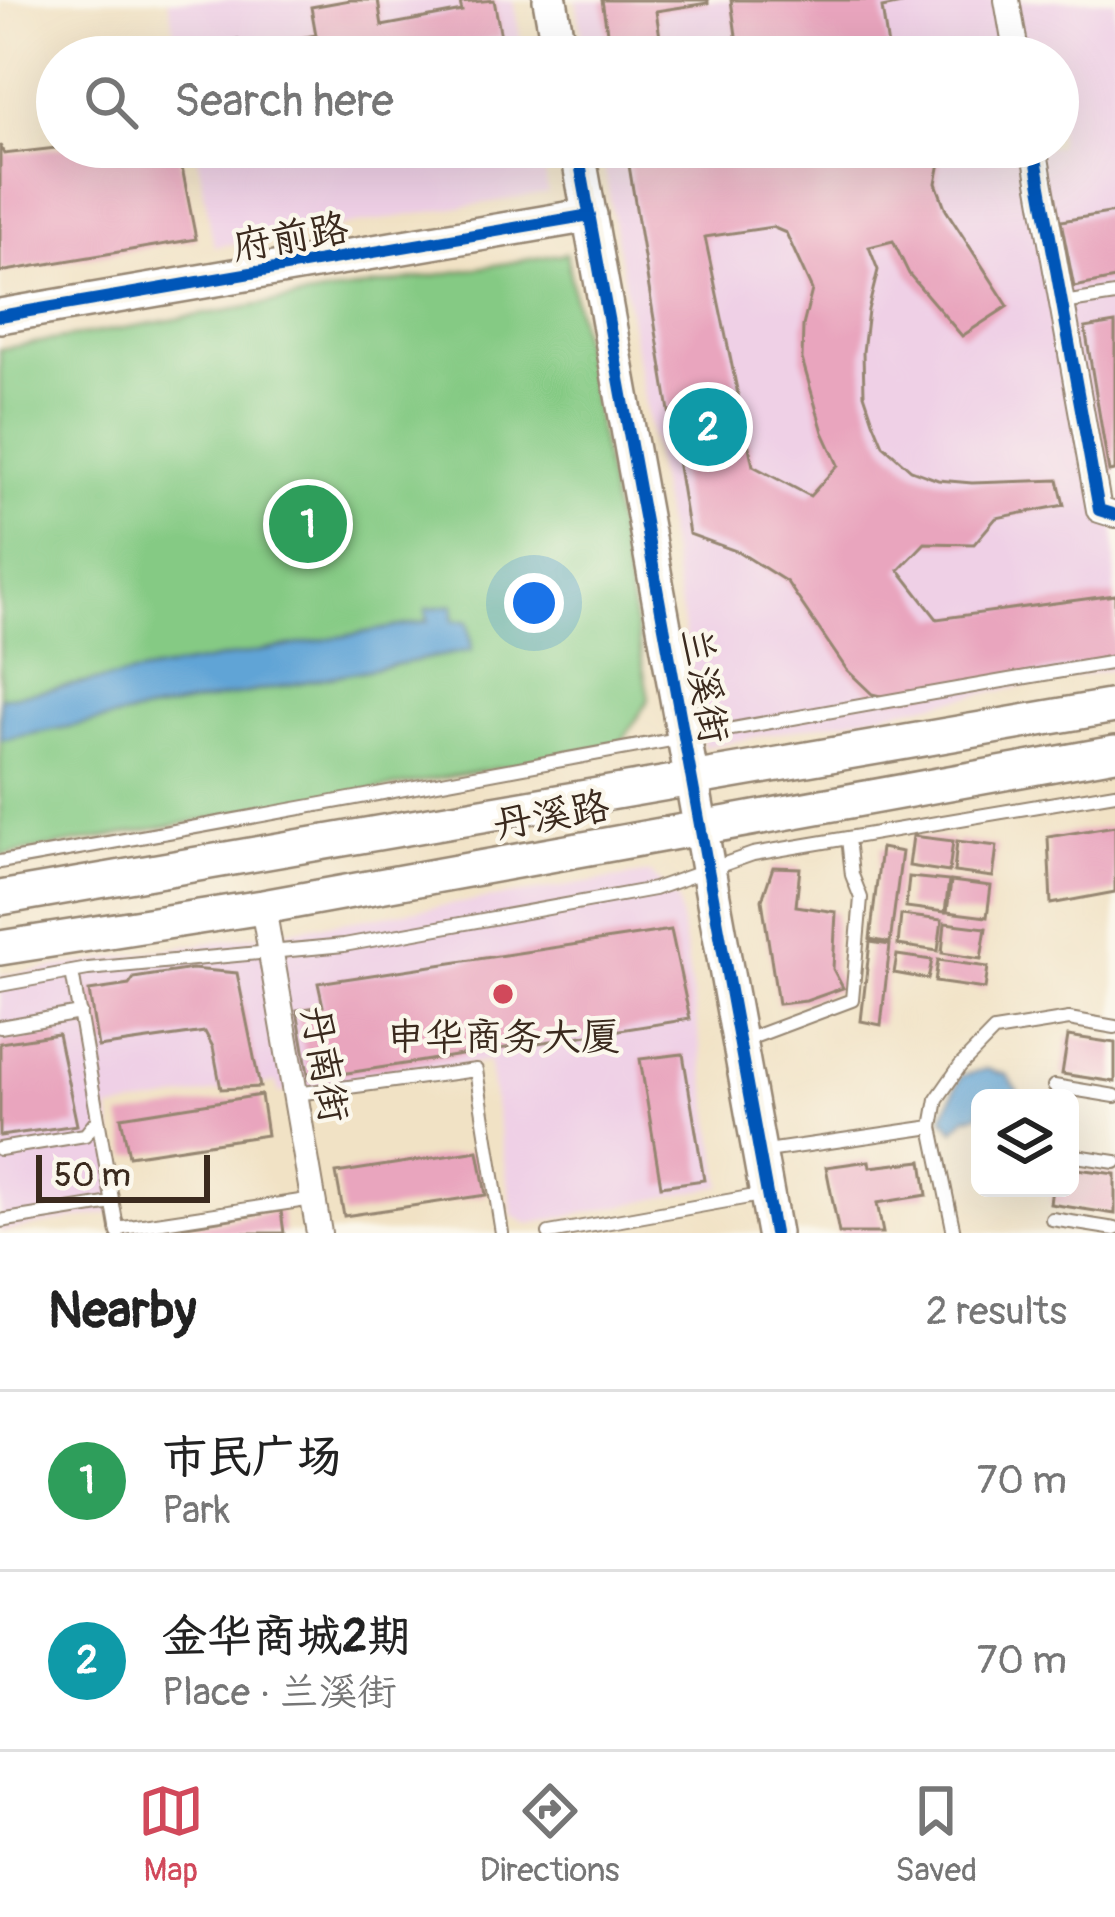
<!DOCTYPE html>
<html lang="en">
<head>
<meta charset="utf-8">
<style>
	:root { --surface:#fff; --page:#f2f2f2; --text:#222; --muted:#767676; --line:#e0e0e0; --accent:#d1495b }
	body { margin:0; font-family:Pangolin,"LXGW WenKai TC",sans-serif; background:var(--page); color:var(--text) }
	.controls { position:absolute; right:36px; bottom:36px; display:grid; overflow:hidden; border-radius:18px; box-shadow:0 12px 48px #0002 }
	.controls button { width:108px; height:108px; display:grid; place-items:center; padding:0; border:0; border-bottom:3px solid var(--line); background:var(--surface); color:var(--text); font:60px sans-serif }
	.scale { position:absolute; left:36px; bottom:30px; width:174px; box-sizing:border-box; padding-left:12px; border:6px solid #3b2a1e; border-top:0; font-size:33px; line-height:42px; white-space:nowrap; color:#3b2a1e; -webkit-text-stroke:9px #fbf7ec; paint-order:stroke }
	.you { position:absolute; left:534px; top:603px; width:42px; height:42px; margin:-30px; border:9px solid #fff; border-radius:50%; background:#1a73e8; box-shadow:0 0 0 18px #1a73e833 }
	.badge { display:grid; place-items:center; width:78px; height:78px; border-radius:50%; background:var(--accent); color:#fff; font-size:39px; font-weight:700 }
	.pin { position:absolute; translate:-50% -50%; border:6px solid #fff; box-shadow:0 3px 12px #0006 }
	.list { margin:0; padding:0; list-style:none }
	h2 { display:flex; justify-content:space-between; align-items:center; height:156px; margin:0; padding:0 48px; font-size:51px }
	h2 small { font-size:39px; font-weight:400; color:var(--muted) }
	.list li { display:grid; grid-template-columns:78px 1fr auto; gap:36px; align-items:center; box-sizing:border-box; height:180px; padding:0 48px; border-top:3px solid var(--line) }
	.list b { display:block; font-size:45px; white-space:nowrap }
	.list p { margin:0; font-size:39px; white-space:nowrap; color:var(--muted) }
	.list em { font-size:39px; font-style:normal; color:var(--muted) }
	.icon { flex:none; width:66px; height:66px; fill:none; stroke:currentColor; stroke-width:2; stroke-linecap:round; stroke-linejoin:round }
	.map { position:relative; flex:none; width:1115px; height:1233px; overflow:hidden }
	.search { position:absolute; background:var(--surface); box-shadow:0 12px 48px #0002; left:36px; right:36px; top:36px; height:132px; display:flex; align-items:center; gap:30px; box-sizing:border-box; padding:0 42px; border-radius:66px; color:var(--muted); font-size:45px }
	.sheet { height:516px; background:var(--surface) }
	nav { display:flex; justify-content:space-around; align-items:center; box-sizing:border-box; height:168px; border-top:3px solid var(--line); background:var(--surface); font-size:33px; color:var(--muted) }
	nav a { display:grid; justify-items:center; gap:6px }
	nav .on { color:var(--accent) }
	.map>svg:first-child { display:block }
	.built { fill:#efd0e6 }
	.green { fill:#85ca84; stroke:#607a51; stroke-width:3 }
	.water { fill:#61a4d6; stroke:#4e677a; stroke-width:3 }
	.building { fill:#e9a5be; fill-rule:evenodd }
	.lines { fill:none; stroke-linecap:round; stroke-linejoin:round }
	.lane-casing { stroke:#968672; stroke-width:16 }
	.street-casing { stroke:#968672; stroke-width:28 }
	.secondary-casing { stroke:#968672; stroke-width:38 }
	.lane { stroke:#fff; stroke-width:12 }
	.street { stroke:#fff; stroke-width:24 }
	.secondary { stroke:#fff; stroke-width:33 }
	.cycleway-casing { stroke:#fbf7ec; stroke-width:20 }
	.cycleway { stroke:#0057b8; stroke-width:12 }
	.poi-dot { fill:#d1495b; stroke:#fbf7ec; stroke-width:4.5 }
	.labels { text-anchor:middle; stroke-width:9; stroke-linejoin:round; paint-order:stroke }
	.street-label { font-size:39px; fill:#3b2a1e; stroke:#fbf7ec }
	.poi-label { font-size:39px; fill:#3b2a1e; stroke:#fbf7ec }
</style>
</head>
<body>
<div class="map">
<svg width="1115" height="1233" viewBox="0 0 1115 1233">
	<rect width="100%" height="100%" fill="#fbf7ec"/>
	<filter id="ink" filterUnits="userSpaceOnUse"><feTurbulence type="fractalNoise" baseFrequency=".00833" numOctaves="2"/><feDisplacementMap in="SourceGraphic" scale="24" xChannelSelector="R" yChannelSelector="G"/><feConvolveMatrix kernelMatrix="1 2 1 2 8 2 1 2 1" color-interpolation-filters="sRGB"/></filter>
	<filter id="wash" filterUnits="userSpaceOnUse"><feTurbulence type="fractalNoise" baseFrequency=".004" numOctaves="4" result="noise"/><feDisplacementMap in="SourceGraphic" scale="48" xChannelSelector="R" yChannelSelector="G"/><feGaussianBlur stdDeviation="2.7" result="paint"/><feColorMatrix in="noise" values="0 0 0 0 0 0 0 0 0 0 0 0 0 0 0 0 0 1.4 0 .05"/><feComposite in="paint" operator="in"/></filter>
	<g filter="url(#wash)">
		<rect width="100%" height="100%" fill="#f1e2c5"/>
		<path class="built" d="M168,0h345l11,57h-345z
			M576,0h539v669l-411,78 -103,-600h457v-90h-472z
			M196,147h344l8,46 -334,54z
			M650,873l28,28 44,285 -193,38 -16,-8 -25,-155 -209,32 -3,-11 -166,28 10,101 -120,21v-256z"/>
		<path class="green" d="M566,253l83,446 -30,48 -619,109v-507z"/>
		<path class="water" d="M453,605v16h15l4,29 -472,90v-42l428,-77 -2,-12z
			M986,1069l21,6 11,16 -2,7h-36v16l-14,3 -12,13 -11,-13 18,-41z"/>
		<g id="blocks">
			<path class="building" d="M350,0h28l4,26 80,-15 -2,-8 34,-3 7,37 -102,20h-196l-2,-12 37,-6 2,10 76,-14 -5,-28z
				M602,0h106v3l-52,8 7,46h-52z
				M731,0h180v2l-29,6 6,39 13,10h-162z
				M0,145l4,9 61,-7h113l18,92 -196,33z
				M626,147h317l-7,36 10,27 62,96 -46,30 -53,-62 -16,-33 -24,6 9,23 -10,40 -5,42 1,42 9,27 10,24 28,25 27,10 34,3 86,-3 6,25 -68,13 -22,26 -49,-1 -26,27 38,49 178,-24v63l-222,41 -21,-5 -25,-24 -60,-88 -48,-30 -50,-18zM772,227l14,6 26,57 -9,36 -1,33 21,73 15,33 -28,31 -57,-30 -48,-229z
				M1115,212v67l-41,8 -13,-66z
				M1115,323v148l-6,1 -24,-144z
				M1115,826v66l-64,12 -3,-67z
				M913,836l40,5 -4,31 -40,-6z
				M957,841l40,5 -4,31 -39,-5z
				M881,848l21,4 -12,91 -20,-4z
				M773,867l27,1 -4,38 40,6 -3,57 10,19 -37,13 -28,3 -16,-104z
				M909,877l40,4 -4,31 -39,-5z
				M951,881l40,5 -4,31 -40,-5z
				M901,915l41,5 -4,31 -40,-6z
				M945,923l41,5 -5,31 -39,-6z
				M671,930l19,89 -381,60 -12,-69 26,-4 -5,-23z
				M870,942l20,3 -9,80 -20,-4z
				M897,955l35,5 -4,19 -34,-6z
				M938,960l50,7 -3,22 -50,-7z
				M192,969l45,4 23,114 -39,2 -8,-42 -8,-15 -107,15 -9,-56 40,-6 5,-7z
				M58,1034l19,91 -77,11v-93z
				M1068,1036l47,7v39l-53,-8z
				M683,1054l21,126 -43,6 -21,-127z
				M261,1095l6,40 -138,21 -8,-39z
				M478,1151l8,44 -142,21 -8,-43z
				M869,1161l1,6 52,-6 5,34 -50,8 6,30h-44l-13,-66z
				M1070,1168l45,6v40l-65,-10 2,-16h18z
				M281,1211l3,22h-123v-3z"/>
		</g>
	</g>
	<g filter="url(#ink)">
		<use href="#blocks" fill-opacity="0" stroke="#968672" stroke-width="3"/>
		<g class="lines">
			<defs>
				<path id="lane" d="M1063,303l52,-8
					M0,862c372,-65 742,-138 1115,-200
					M0,985l88,-16 256,-24 310,-56 99,-35 362,-61
					M0,1027l80,-14
					M740,1042l112,-42 9,-102 -9,-23 -4,-37
					M1054,1086l61,10
					M296,1094l180,-24 26,163
					M98,1119l20,114
					M0,1149l85,-14 13,-16 -26,-147
					M760,1152l172,-25
					M1070,1155l45,7
					M1052,1219l63,10
					M0,1221l112,-18
					M117,1229l196,-30
					M549,1233l217,-39
					M954,1233l-22,-106 5,-28 23,-33 34,-35 75,-12 46,8"/>
				<path id="street" d="M1007,0l10,57
					M1034,147l65,363 16,5
					M263,907l56,326"/>
				<path id="secondary" d="M550,0l10,57
					M577,147l197,1086
					M0,316l590,-101
					M0,898l1115,-192
					M0,948l263,-41 852,-154"/>
			</defs>
			<use href="#lane" class="lane-casing"/>
			<use href="#street" class="street-casing"/>
			<use href="#secondary" class="secondary-casing"/>
			<use href="#lane" class="lane"/>
			<use href="#street" class="street"/>
			<use href="#secondary" class="secondary"/>
			<defs>
				<path id="cycleway" d="M577,147l197,1086
					M1034,147l65,363 16,5
					M0,316l590,-101"/>
			</defs>
			<use href="#cycleway" class="cycleway-casing"/>
			<use href="#cycleway" class="cycleway"/>
		</g>
	</g>
	<circle class="poi-dot" cx="503" cy="994" r="12"/>
	<g class="labels">
		<g class="street-label">
			<text transform="translate(290 236) rotate(-10)" y="14">府前路</text>
			<text transform="translate(706 685) rotate(80)" y="14">兰溪街</text>
			<text transform="translate(551 814) rotate(-10)" y="14">丹溪路</text>
			<text transform="translate(326 1064) rotate(80)" y="14">丹南街</text>
		</g>
		<g class="poi-label">
			<text x="503" y="1050">申华商务大厦</text>
		</g>
	</g>
</svg>
<div class="controls">
<button><svg class="icon" aria-label="layers" viewBox="0 0 24 24"><path d="M12 4l9 5-9 5-9-5zM3 14l9 5 9-5"/></svg></button>
</div>
<div class="scale">50 m</div>
<div class="you"></div>
<div class="pin badge" style="left:308px;top:524px;background:#2e9e5b">1</div>
<div class="pin badge" style="left:708px;top:427px;background:#0f9aa8">2</div>
<div class="search"><svg class="icon" aria-label="search" viewBox="0 0 24 24"><circle cx="10" cy="10" r="6"/><path d="M15 15l6 6"/></svg>Search here</div>
</div>
<section class="sheet">
<h2>Nearby<small>2 results</small></h2>
<ul class="list">
<li><span class="badge" style="background:#2e9e5b">1</span><div><b>市民广场</b><p>Park</p></div><em>70 m</em></li>
<li><span class="badge" style="background:#0f9aa8">2</span><div><b>金华商城2期</b><p>Place · 兰溪街</p></div><em>70 m</em></li>
</ul>
</section>
<nav>
<a class="on"><svg class="icon" aria-label="map" viewBox="0 0 24 24"><path d="M3 6l6-2 6 2 6-2v14l-6 2-6-2-6 2zM9 4v14M15 6v14"/></svg>Map</a>
<a><svg class="icon" aria-label="directions" viewBox="0 0 24 24"><path d="M12 3l9 9-9 9-9-9zM9 14v-3h6M13 9l2 2-2 2"/></svg>Directions</a>
<a><svg class="icon" aria-label="saved" viewBox="0 0 24 24"><path d="M7 4h10v16l-5-4-5 4z"/></svg>Saved</a>
</nav>
</body>
</html>
